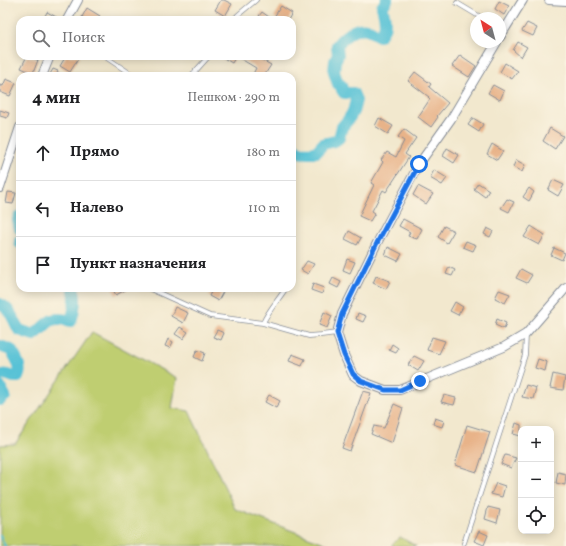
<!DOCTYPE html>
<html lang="ru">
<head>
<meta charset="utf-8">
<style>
	:root { --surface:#fff; --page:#f2f2f2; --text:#202124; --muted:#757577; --line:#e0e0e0 }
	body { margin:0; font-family:Vollkorn,serif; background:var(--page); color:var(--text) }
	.controls { position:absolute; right:12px; bottom:12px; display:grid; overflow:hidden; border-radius:8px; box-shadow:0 2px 10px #0003 }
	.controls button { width:36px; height:36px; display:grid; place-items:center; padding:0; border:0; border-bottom:1px solid var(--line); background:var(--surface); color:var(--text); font:20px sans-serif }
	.compass { position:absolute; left:470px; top:12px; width:36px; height:36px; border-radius:50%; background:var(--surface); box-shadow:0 2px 10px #0003; rotate:324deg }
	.stop { position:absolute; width:12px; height:12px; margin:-9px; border:3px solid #1a73e8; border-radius:50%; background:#fff }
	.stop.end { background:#1a73e8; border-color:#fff; box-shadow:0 1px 4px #0008 }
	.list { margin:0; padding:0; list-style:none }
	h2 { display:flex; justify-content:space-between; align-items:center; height:52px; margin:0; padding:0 16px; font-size:17px }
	h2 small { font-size:13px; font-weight:400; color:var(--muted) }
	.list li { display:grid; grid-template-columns:26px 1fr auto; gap:12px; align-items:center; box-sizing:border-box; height:56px; padding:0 16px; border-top:1px solid var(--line) }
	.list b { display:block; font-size:15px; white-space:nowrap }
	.list em { font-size:13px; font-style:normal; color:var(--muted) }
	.icon { flex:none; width:22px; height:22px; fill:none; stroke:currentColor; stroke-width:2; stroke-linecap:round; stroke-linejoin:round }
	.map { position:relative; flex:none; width:566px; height:546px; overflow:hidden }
	.search { position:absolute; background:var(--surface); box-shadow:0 2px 10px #0003; left:16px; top:16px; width:280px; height:44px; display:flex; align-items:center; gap:10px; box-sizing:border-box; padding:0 14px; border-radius:12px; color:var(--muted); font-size:15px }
	.panel { position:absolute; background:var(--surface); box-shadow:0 2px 10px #0003; left:16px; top:72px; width:280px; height:220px; border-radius:12px }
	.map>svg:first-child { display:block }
	.green { fill:#bfce71; stroke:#6d7e68 }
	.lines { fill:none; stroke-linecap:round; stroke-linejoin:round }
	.stream { stroke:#59c2d6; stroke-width:2 }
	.river { stroke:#59c2d6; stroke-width:12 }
	.building { fill:#e8b389 }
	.service-casing { stroke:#868c96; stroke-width:5.5 }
	.minor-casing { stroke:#868c96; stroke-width:10 }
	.service { stroke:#fff; stroke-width:4 }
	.minor { stroke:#fff; stroke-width:8 }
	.route { stroke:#1a73e8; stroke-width:5 }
</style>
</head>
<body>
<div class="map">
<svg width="566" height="546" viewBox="0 0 566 546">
	<rect width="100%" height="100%" fill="#fcf5e5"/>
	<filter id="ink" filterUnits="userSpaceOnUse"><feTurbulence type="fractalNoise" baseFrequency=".025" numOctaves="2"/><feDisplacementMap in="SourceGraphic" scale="8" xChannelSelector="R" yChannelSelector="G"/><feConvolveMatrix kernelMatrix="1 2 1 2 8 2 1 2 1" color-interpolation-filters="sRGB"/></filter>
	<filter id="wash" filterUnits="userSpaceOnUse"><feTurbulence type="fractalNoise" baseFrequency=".012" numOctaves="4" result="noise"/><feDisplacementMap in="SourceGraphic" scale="16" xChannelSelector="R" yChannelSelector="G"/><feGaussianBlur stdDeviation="0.9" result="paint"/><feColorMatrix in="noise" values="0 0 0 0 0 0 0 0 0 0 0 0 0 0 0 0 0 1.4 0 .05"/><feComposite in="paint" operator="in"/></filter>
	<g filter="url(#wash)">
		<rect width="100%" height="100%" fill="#f2e8ce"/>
		<path class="green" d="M92,332l85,46 -5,30 17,3 46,98 97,37h-332v-101l15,-1z
			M400,537l16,9h-25z"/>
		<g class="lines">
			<path class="stream" d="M0,535l5,11"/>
			<path class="river" d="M292,146c7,9 14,7 24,6l7,-8 12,-3 4,-3 3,-11 6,-7 5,-8 3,-12 -3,-7h-9l-2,-3 -1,-5 -3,-1 -4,-12 1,-11 3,-6 -1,-10c6,-8 19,-19 30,-16 4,1 8,5 12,7 9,-7 6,-20 3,-29l5,-7
				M20,216l-2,4 2,9
				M20,241v2
				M0,304c10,4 14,17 19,26l15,5c16,-12 14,-20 37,-14 3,-9 6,-24 2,-33
				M0,346l11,4c5,8 12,18 7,27 -9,1 -10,-6 -18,-1
				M0,387l5,9 -5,4"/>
		</g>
		<g id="blocks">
			<path class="building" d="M221,0h3l8,4 -7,12 -10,-6z
				M499,1l10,5 -5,9 -9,-6z
				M281,6l11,7 -4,7h-9l-5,-3z
				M87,8l13,8 -2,4h-12l-4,-3z
				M47,12l15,8h-19z
				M262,12l7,5 -3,3 -7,-4z
				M527,23l10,5 -4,8 -11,-5z
				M518,42l9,5 -6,10 -8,-7z
				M460,55l16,11 -7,11 -17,-11z
				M27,56l11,4 -5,13 -12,-5z
				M66,56h14l-10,16 -10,-6z
				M220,56h35l16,9 -7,11h-12l4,-8 -20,-12 -4,7z
				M505,63l13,8 -6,8 -12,-7z
				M53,69l5,2 -2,5h-7z
				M415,72l16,12 -2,3 19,16 -11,13 1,1 -7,10 -13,-10 12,-18 -2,-2h1l-21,-16z
				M6,79l10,4 -6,13 -10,-4v-7l3,1z
				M493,85l11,6 -4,9 -12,-7z
				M0,110l9,3 -2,5 -7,-2z
				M379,118l14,8 -5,8 -13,-8z
				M473,118l10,6 -4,8 -11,-7z
				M550,128l13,8 -8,13 -12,-8z
				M404,129l12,9 -11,16 4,3 -23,35 -3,-2 -11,21 3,2 -5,8 -11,-5 15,-31 -3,-2 12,-21 -2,-2 6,-8 9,5 8,-16 -6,-4z
				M492,144l11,7 -6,9 -10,-6z
				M447,148l12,7 -5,8 -11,-7z
				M516,160l9,5 -3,7 -9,-5z
				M434,170l13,8 -5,7 -12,-7z
				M553,180l11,5 -6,11 -10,-6z
				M478,183l11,7 -4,7 -11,-8z
				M418,186l15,8 -7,10 -13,-9z
				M529,188l5,4 -5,9 -6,-4z
				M8,192l8,1 -3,11 -7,-1z
				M507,199l7,3 -5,10 -8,-4z
				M403,219l19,10 -5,10 -9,-3 2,-4 -11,-6z
				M444,226l10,5 -7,12 -9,-6z
				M531,226l14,9 -6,10 -15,-8z
				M487,228l6,3 -3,6 -6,-3z
				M349,231l12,7 -4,7 -12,-6z
				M466,241l10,4 -3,6 -10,-4z
				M388,247l14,7 -4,7 -13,-6z
				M554,248l11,5 -3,7 -11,-5z
				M347,259l8,3 -5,11 -7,-3z
				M307,261l7,3 -6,10 -7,-4z
				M449,267l6,3 -3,6 -6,-2z
				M521,269l11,6 -5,8 -11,-5z
				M376,276l14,5 -4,8 -13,-6z
				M333,278l8,4 -3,6 -8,-4z
				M313,284l11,4 -2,6 -11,-4z
				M112,288h17l-13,7z
				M213,288l10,4 -5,9 -9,-5z
				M499,290l11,4 -5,9 -10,-5z
				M455,302l8,5 -5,8 -8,-4z
				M175,307l13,6 -5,10 -12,-7z
				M324,312l8,4 -5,12 -8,-3z
				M358,313l8,3 -3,6 -7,-3z
				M497,319l9,4 -2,6 -9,-4z
				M180,327l8,5 -5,7 -8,-5z
				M217,330l7,3 -3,7 -8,-3z
				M432,337l13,4 -6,13 -12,-4z
				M168,339l5,3 -3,6 -5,-2z
				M392,344l6,4 -2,5 -7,-3z
				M197,350l8,3 -3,8 -8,-4z
				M292,354l13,5 -3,7 -13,-5z
				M414,356l10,5 -6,10 -10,-6z
				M538,359l9,3 -2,9 -10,-3z
				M553,374l12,3 -2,13 -13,-2z
				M526,385l10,3 -3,11 -11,-2z
				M363,391l8,2 -21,58 -8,-3z
				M269,395l11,6 -4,7 -11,-6z
				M444,395l12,3 -2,7 -13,-3z
				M394,404l9,4 -11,35 -21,-9 3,-8 10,2z
				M435,418l9,3 -2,6 -9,-3z
				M516,423l5,2v11l-8,-2z
				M467,425l23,7 -13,40 -22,-7z
				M505,455l11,3 -5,10 -10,-4z
				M558,472l8,2 -1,11 -9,-2z
				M496,483l9,3 -3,11 -11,-3z
				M488,507l12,3 -3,13 -12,-4z
				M479,531l9,4 -4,10 -10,-4z"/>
		</g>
	</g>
	<g filter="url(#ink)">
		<use href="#blocks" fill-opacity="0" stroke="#868c96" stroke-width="1"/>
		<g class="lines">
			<defs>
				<path id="service" d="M457,3l25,15
					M234,20l4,-5 18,-15
					M104,56l30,20
					M191,76l18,-20
					M148,288l62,28 53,7 46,13 12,-1 16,-2
					M263,323c5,-12 16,-24 23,-35
					M464,543l61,-188 1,-20"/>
				<path id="minor" d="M549,0l17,1
					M67,20l11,-20
					M500,37l23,-37
					M497,42l-46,77 -32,45 -42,79 -35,71 -5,19 7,22 9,20 8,6 24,9h15l104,-43 22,-13 40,-46
					M42,76l8,-20
					M0,188l20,-61"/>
			</defs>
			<use href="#service" class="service-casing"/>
			<use href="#minor" class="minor-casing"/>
			<use href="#service" class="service"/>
			<use href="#minor" class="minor"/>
		</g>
	</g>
	<g class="lines" filter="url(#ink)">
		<path class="route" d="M419,164l-42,79 -35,71 -5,19 7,22 9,19 8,7 24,9h15l20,-9"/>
	</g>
</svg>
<div class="controls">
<button>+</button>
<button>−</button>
<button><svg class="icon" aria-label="locate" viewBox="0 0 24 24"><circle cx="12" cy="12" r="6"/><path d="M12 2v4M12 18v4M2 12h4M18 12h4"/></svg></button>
</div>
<svg class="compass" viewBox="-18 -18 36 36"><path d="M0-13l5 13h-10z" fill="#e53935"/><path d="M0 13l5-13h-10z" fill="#757577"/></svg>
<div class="stop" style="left:419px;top:164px"></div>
<div class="stop end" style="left:420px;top:381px"></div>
<div class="search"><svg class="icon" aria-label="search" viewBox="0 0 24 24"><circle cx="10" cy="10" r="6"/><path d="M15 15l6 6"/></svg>Поиск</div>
<section class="panel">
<h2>4 мин<small>Пешком · 290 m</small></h2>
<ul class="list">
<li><svg class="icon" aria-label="ahead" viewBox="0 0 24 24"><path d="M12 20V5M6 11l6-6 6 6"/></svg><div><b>Прямо</b></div><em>180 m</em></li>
<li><svg class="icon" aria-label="left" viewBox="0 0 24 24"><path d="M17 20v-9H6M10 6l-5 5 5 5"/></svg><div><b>Налево</b></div><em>110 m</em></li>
<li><svg class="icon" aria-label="arrive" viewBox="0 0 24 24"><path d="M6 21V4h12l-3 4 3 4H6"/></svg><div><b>Пункт назначения</b></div></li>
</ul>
</section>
</div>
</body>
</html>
